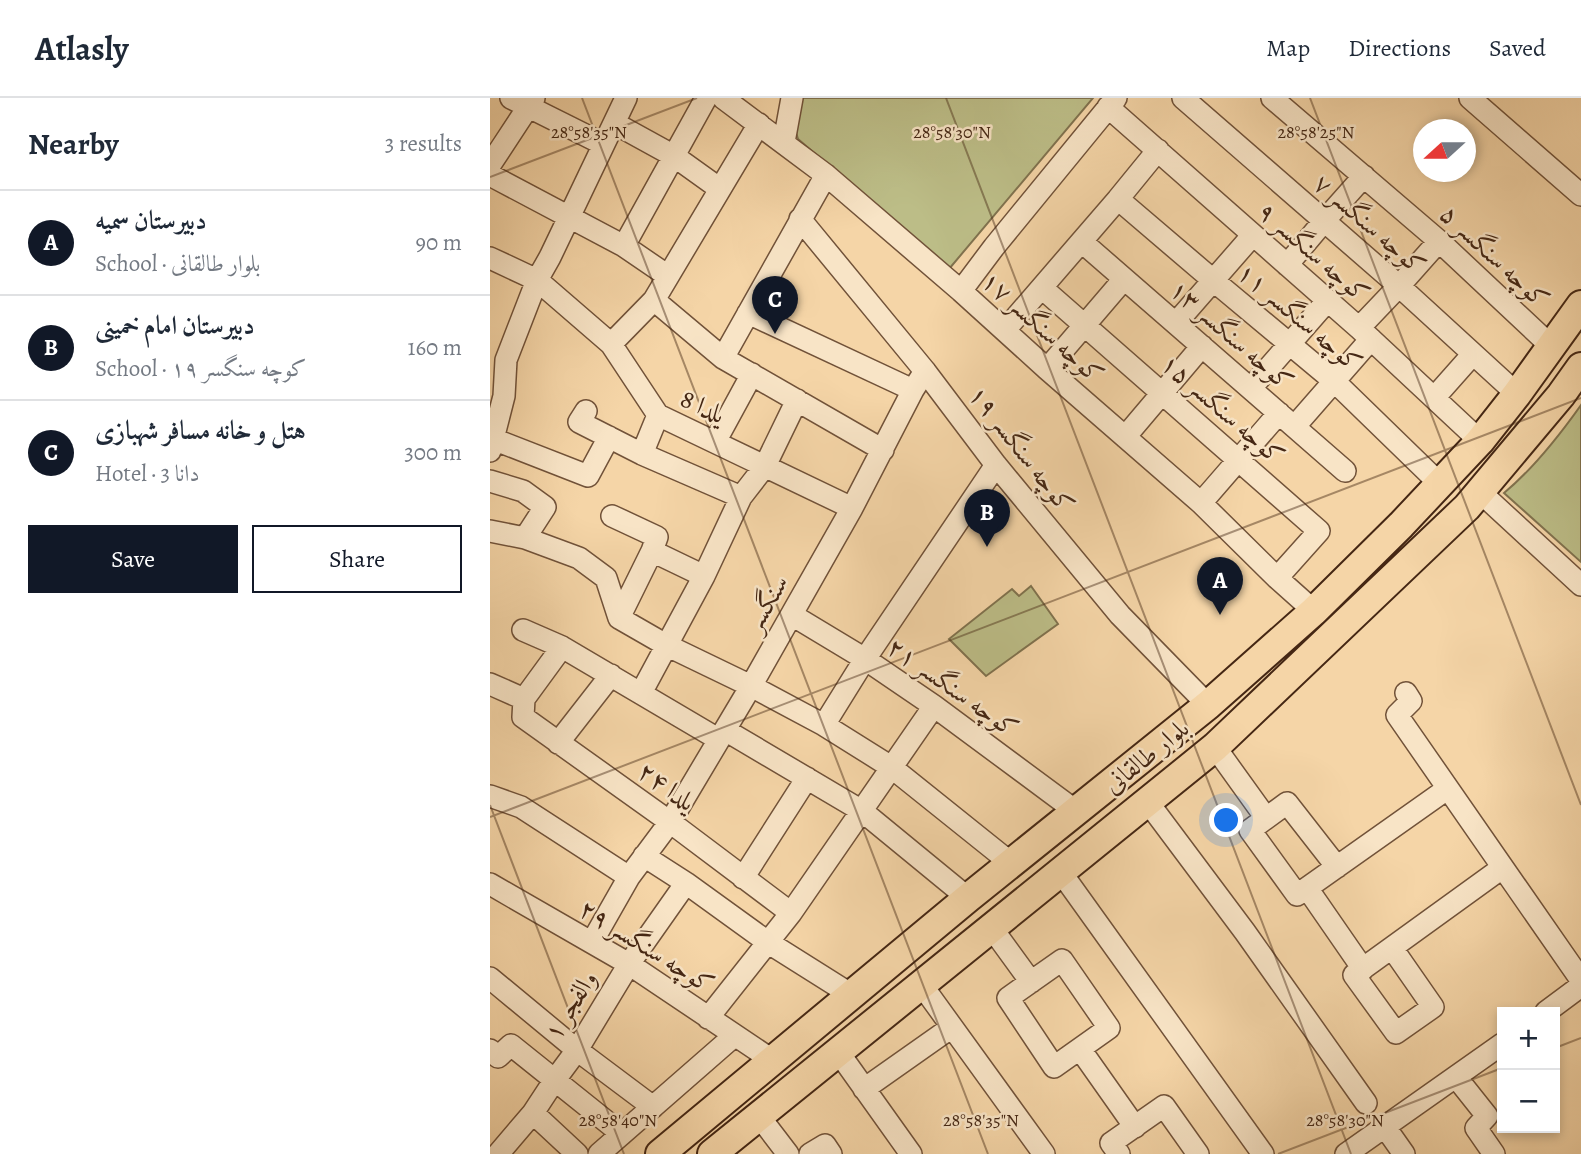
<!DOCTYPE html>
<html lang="en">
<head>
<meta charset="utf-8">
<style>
	:root { --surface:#fff; --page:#f2f2f3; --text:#1f2937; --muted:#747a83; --line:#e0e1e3; --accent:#111827 }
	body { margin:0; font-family:Alegreya,Amiri,serif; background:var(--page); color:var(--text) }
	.controls { position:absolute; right:21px; bottom:21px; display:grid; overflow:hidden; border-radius:0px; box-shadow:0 4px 10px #0003 }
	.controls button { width:63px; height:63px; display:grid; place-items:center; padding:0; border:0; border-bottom:2px solid var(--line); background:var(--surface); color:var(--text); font:35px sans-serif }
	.compass { position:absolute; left:923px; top:21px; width:63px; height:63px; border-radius:50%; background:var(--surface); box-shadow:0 4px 10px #0003; rotate:249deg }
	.you { position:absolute; left:737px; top:723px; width:24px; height:24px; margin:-18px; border:5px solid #fff; border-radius:50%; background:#1a73e8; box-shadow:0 0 0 10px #1a73e833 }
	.badge { display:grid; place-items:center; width:46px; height:46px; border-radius:50%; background:var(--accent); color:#fff; font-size:23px; font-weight:700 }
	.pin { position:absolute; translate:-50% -58px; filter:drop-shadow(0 2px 4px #0008) }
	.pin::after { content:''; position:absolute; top:37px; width:24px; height:21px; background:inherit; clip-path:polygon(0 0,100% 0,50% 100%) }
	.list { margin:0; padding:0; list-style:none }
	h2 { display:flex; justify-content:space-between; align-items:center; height:91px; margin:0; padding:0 28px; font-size:30px }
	h2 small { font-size:23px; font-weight:400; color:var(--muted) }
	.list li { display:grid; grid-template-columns:46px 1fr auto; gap:21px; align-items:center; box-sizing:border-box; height:105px; padding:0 28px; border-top:2px solid var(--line) }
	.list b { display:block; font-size:26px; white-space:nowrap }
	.list p { margin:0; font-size:23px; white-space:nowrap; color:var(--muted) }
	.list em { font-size:23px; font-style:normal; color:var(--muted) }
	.actions { display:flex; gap:14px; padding:21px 28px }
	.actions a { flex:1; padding:16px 0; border:2px solid var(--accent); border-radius:0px; text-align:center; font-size:24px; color:var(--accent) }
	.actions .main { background:var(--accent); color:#fff }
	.map { position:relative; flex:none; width:1091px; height:1056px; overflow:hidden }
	header { display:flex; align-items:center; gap:42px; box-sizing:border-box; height:98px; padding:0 35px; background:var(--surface); border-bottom:2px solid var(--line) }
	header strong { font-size:33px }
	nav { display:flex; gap:38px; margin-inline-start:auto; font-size:24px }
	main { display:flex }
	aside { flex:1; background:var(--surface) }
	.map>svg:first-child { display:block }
	.green { fill:#bcbd87; stroke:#80724e; stroke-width:2 }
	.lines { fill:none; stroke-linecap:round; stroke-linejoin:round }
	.minor-casing { stroke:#715239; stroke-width:24 }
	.major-casing { stroke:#452714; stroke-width:32 }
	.minor { stroke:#f8e4c6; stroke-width:21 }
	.major { stroke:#f5d5a7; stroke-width:28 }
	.ticks { fill:none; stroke:#452714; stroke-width:2; stroke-opacity:0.45 }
	.labels { text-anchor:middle; stroke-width:5; stroke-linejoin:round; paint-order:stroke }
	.street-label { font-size:26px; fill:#452714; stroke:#f8e4c6 }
	.ticks-label { font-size:18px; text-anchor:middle; fill:#452714; stroke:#f8e4c6; stroke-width:5; stroke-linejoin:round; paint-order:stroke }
</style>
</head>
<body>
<header>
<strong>Atlasly</strong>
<nav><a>Map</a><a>Directions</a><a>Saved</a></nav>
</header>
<main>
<aside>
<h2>Nearby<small>3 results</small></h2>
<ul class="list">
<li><span class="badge">A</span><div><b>دبیرستان سمیه</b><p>School · بلوار طالقانی</p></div><em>90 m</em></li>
<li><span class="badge">B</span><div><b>دبیرستان امام خمینی</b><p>School · کوچه سنگسر ۱۹</p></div><em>160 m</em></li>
<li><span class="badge">C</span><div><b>هتل و خانه مسافر شهبازی</b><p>Hotel · دانا 3</p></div><em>300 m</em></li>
</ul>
<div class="actions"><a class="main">Save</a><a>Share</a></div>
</aside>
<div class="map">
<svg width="1091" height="1056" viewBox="0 0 1091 1056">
	<rect width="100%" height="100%" fill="#f5d5a7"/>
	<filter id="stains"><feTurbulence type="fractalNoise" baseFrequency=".00286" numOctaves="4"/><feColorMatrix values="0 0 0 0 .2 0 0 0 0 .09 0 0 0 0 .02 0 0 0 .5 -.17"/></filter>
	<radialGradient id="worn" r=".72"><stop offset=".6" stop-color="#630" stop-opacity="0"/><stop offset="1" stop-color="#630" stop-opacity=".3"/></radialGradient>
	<path class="green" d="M305,0h298l-144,171 -151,-130 -7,-22z
		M1091,307v157l-77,-69c29,-24 55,-57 77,-88z
		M541,488l27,38 -72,52 -37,-37 63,-50 7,7z"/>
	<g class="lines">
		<defs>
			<path id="minor" d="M21,0l92,46
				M233,0l103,77 135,116 86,78 154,134 76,75 37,33
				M693,0l216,188 118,108
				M782,0l167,143 113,106
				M980,0l111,97
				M618,9l251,221 121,113
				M124,25l60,33 46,33
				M294,44l8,-44
				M0,67l44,-67
				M0,77l134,71
				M628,101l96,82 120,100 106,103
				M310,121l125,152 71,94 124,150 88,90
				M592,144l263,229
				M0,160l47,22 74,64 47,71 194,93
				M797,167l37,-44 40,-45
				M178,178l-44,-30 82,-148
				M552,190l277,243 -42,47
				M471,193l33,-44 122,-149
				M164,202l69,58 160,92
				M258,215l165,77
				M686,225l76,-87
				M869,230l40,-42 40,-45
				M515,232l113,-131 40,-49
				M121,246l43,-44 105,-176
				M233,260l103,-183
				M557,271l77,-90
				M761,290l77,-88
				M944,300l39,-44
				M96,313l-7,11 63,32 99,43
				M805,328l76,-87
				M635,339l77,-91
				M3,341l95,37 21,-39
				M225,344l37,-68
				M0,353l14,-55 2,-36 31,-80 13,-23 76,-159
				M152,356l16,-39
				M0,383l33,10 22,16 -20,31
				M990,394l101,93
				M711,405l78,-90
				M122,418l45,21 -5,14 52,25
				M0,433l35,7 54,20 27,20 13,40 47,27 85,41 73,39 67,42 121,97
				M302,517l73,44 69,47 143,106
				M129,520l33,-67
				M33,532l39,17 156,92
				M0,586l34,15 38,-52
				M151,595l63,-117 37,-79 24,-31 32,-66
				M916,595l5,8 -14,14 184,265
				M34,601l-1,18 147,105 121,91
				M334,627l41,-66 131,-194
				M235,632l137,81 106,87
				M68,645l53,-68
				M725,649l51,71
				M0,698l31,11 108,70
				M657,703l98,131 121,171
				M154,758l42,27 83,60 81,51
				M847,769l-50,-64 -37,27 47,65c50,-35 100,-71 150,-106
				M570,773l203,283
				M253,780l64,-100
				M0,786l139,80 143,96
				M817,790l56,81
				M501,829l40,55
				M102,844l37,-65 41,-55 81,-136 101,-178 61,-118 12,-19
				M902,850l41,59 -37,26 -42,-58 148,-107
				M572,862l47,68 -55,39 -46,-69z
				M0,880l87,72 76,57
				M431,886l123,170
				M1056,914l35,-26
				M218,920l83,-105 143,-207
				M590,951l55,78
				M0,952l8,7 13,-12 111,89
				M349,955l72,101
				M966,979l31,39 -11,12 18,26
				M374,991l88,-62
				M43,1015l44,41
				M269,1018l29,38
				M895,1029l19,27
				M8,1056l35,-41 21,-32 23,-31 52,-86 57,-81
				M109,1056l135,-118
				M320,1056l15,-9 6,9
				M629,1056l-8,-11 53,-37 34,48
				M856,1056l156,-110"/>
			<path id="major" d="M170,1056l308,-256 240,-193 106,-94 87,-86 79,-84 37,-47 64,-89
				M222,1056l503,-407 252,-240 94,-112 20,-28"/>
		</defs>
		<use href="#minor" class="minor-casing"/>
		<use href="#major" class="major-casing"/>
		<use href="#minor" class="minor"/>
		<use href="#major" class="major"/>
	</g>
	<path class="ticks" d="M92,0l406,1056M456,0l405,1056M820,0l271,707M0,79l207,-79M0,707l134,349M0,719l1091,-419M1065,950l26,-10M788,1056l224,-86"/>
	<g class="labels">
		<g class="street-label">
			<text transform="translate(880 126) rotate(41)" y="9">کوچه سنگسر ۷</text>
			<text transform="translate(824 154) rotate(41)" y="9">کوچه سنگسر ۹</text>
			<text transform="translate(1005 158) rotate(43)" y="9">کوچه سنگسر ۵</text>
			<text transform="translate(810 219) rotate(40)" y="9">کوچه سنگسر ۱۱</text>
			<text transform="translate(553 229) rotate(42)" y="9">کوچه سنگسر ۱۷</text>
			<text transform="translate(742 237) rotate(41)" y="9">کوچه سنگسر ۱۳</text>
			<text transform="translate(213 308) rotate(25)" y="9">یلدا 8</text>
			<text transform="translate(733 311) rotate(41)" y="9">کوچه سنگسر ۱۵</text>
			<text transform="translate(532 351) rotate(52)" y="9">کوچه سنگسر ۱۹</text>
			<text transform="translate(276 505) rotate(-60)" y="9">سنگسر</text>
			<text transform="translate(463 589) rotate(35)" y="9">کوچه سنگسر ۲۱</text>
			<text transform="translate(656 658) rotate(-39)" y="9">بلوار طالقانی</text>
			<text transform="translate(177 688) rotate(36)" y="9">یلدا ۲۴</text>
			<text transform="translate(157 848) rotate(32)" y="9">کوچه سنگسر ۲۹</text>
			<text transform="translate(80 907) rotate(-58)" y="9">والفجر ۱</text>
		</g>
	</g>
	<g class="ticks-label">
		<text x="99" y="40">28°58'35"N</text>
		<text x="462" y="40">28°58'30"N</text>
		<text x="826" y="40">28°58'25"N</text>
		<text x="128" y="1028">28°58'40"N</text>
		<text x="491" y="1028">28°58'35"N</text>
		<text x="855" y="1028">28°58'30"N</text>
	</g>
	<rect width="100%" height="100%" filter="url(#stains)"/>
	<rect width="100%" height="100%" fill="url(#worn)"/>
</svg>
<div class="controls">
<button>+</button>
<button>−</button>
</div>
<svg class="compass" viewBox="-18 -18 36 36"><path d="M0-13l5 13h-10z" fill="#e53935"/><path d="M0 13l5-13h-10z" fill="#747a83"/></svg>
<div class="you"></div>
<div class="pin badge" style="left:730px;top:517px">A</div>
<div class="pin badge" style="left:497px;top:449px">B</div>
<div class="pin badge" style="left:285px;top:236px">C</div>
</div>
</main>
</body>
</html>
